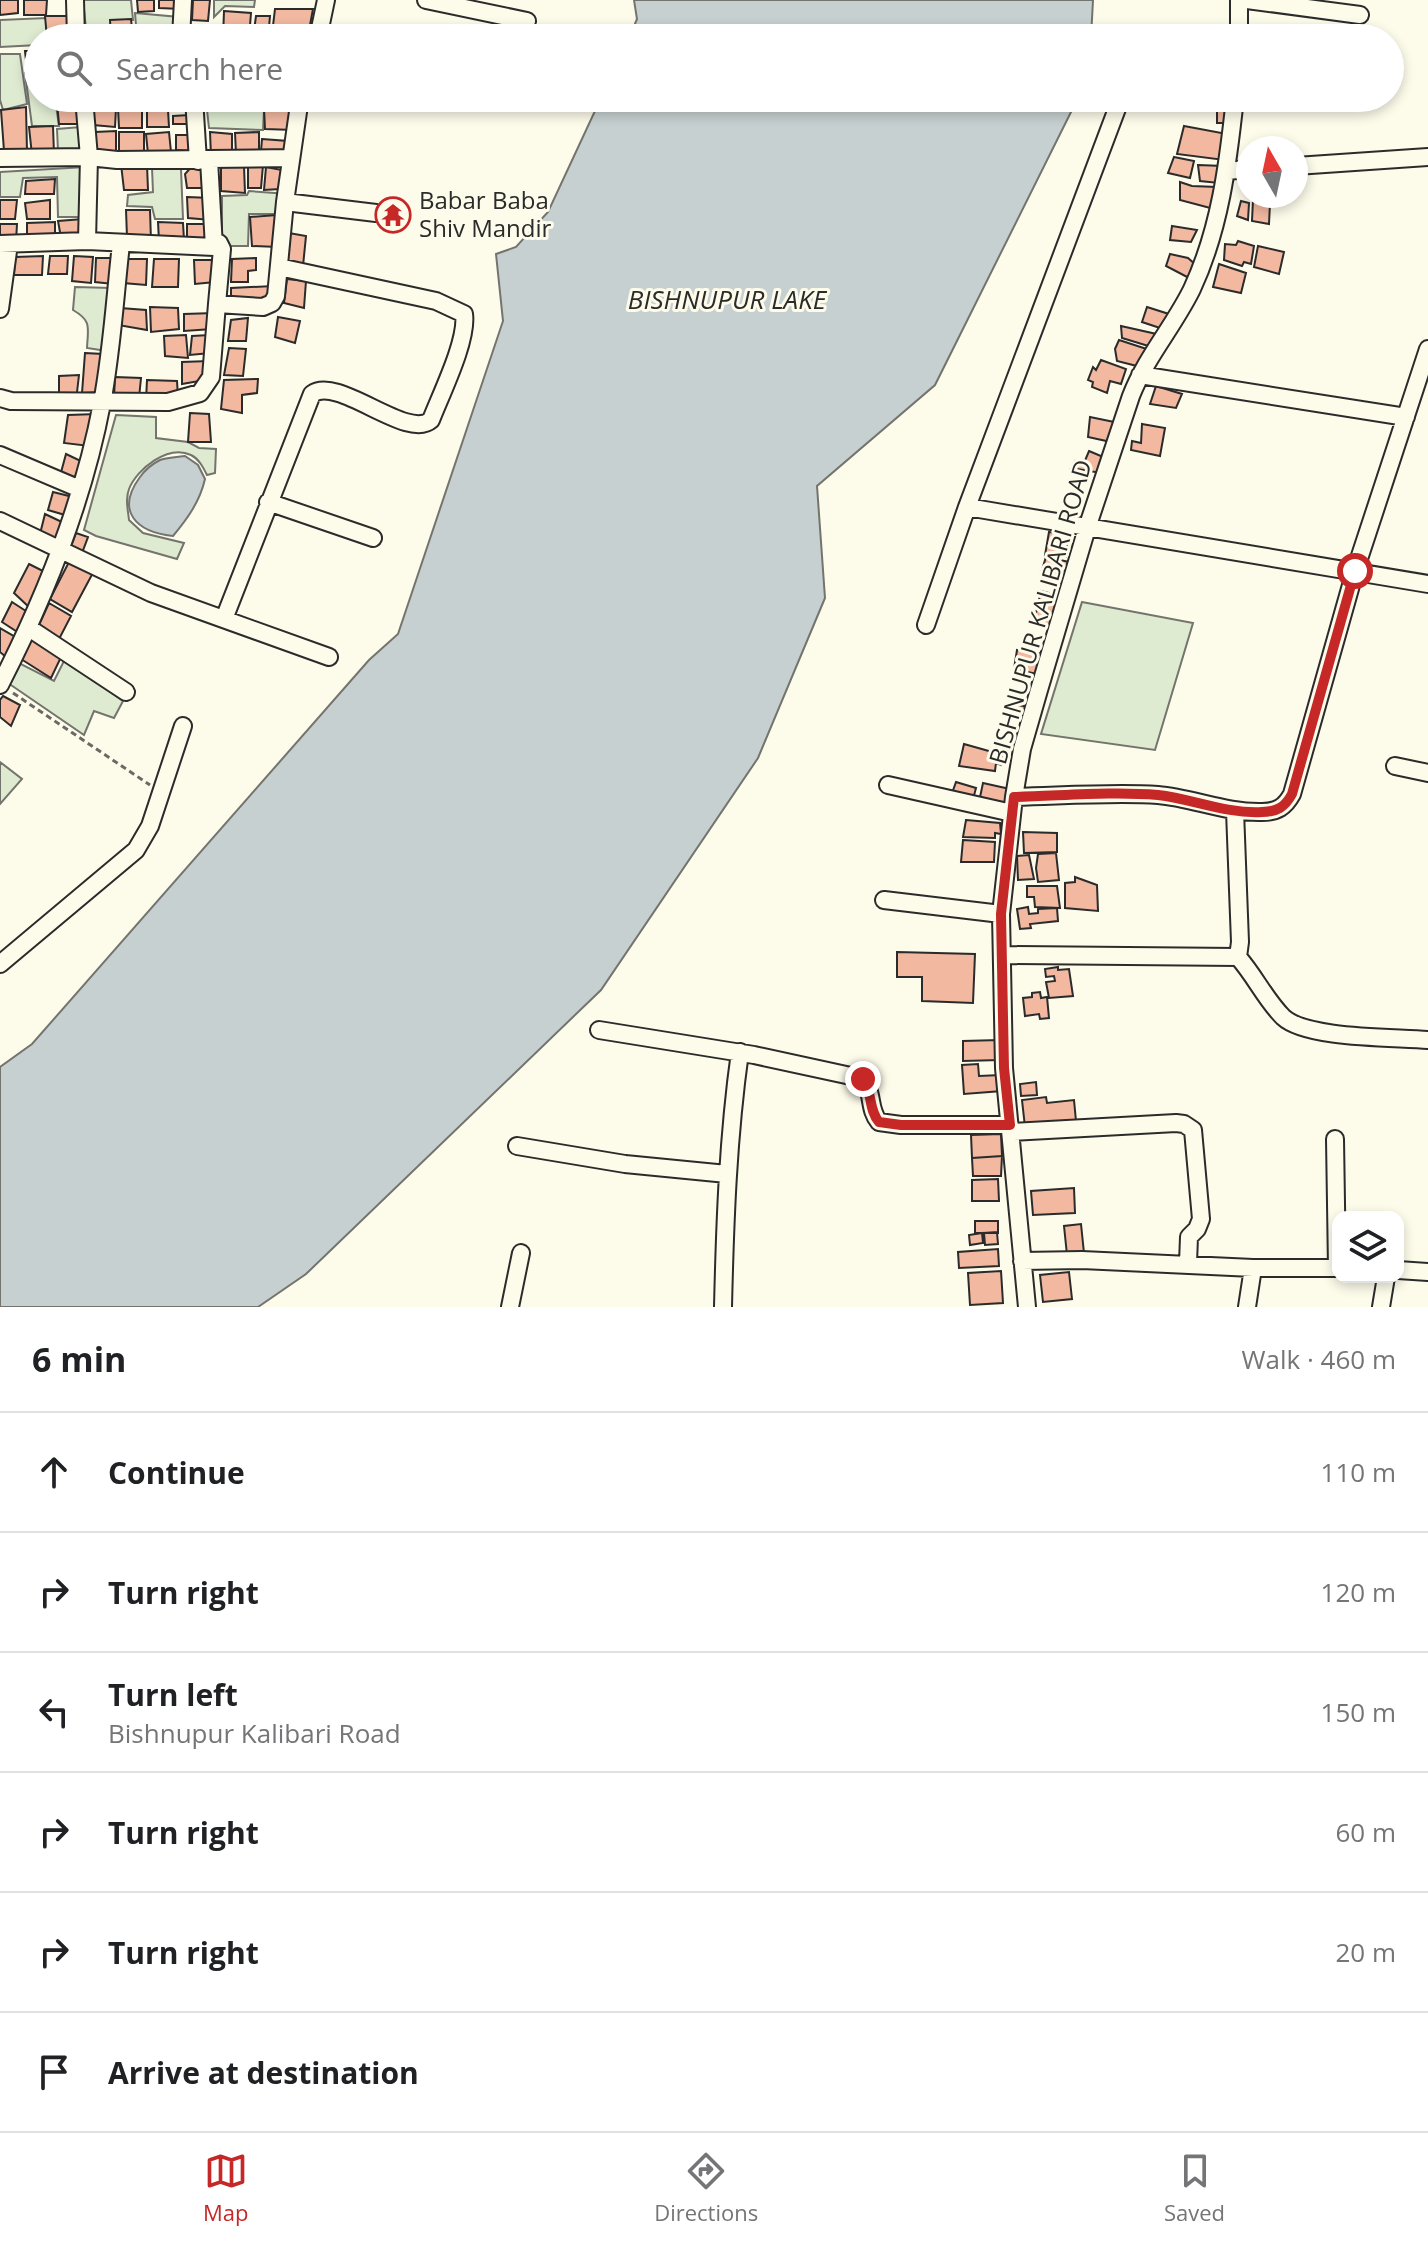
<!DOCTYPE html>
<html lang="en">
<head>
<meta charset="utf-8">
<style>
	:root { --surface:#fff; --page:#f6f6f6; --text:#202124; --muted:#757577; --line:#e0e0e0; --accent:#c62828 }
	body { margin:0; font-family:"Open Sans",sans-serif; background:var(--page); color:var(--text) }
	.controls { position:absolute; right:24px; bottom:24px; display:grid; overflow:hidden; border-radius:16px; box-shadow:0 4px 12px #0003 }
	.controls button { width:72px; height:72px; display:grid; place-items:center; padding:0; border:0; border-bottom:2px solid var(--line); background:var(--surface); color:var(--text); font:40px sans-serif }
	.compass { position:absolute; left:1236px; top:136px; width:72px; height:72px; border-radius:50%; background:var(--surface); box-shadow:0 4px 12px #0003; rotate:351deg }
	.stop { position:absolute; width:24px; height:24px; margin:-18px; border:6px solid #c62828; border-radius:50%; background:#fff }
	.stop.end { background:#c62828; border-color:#fff; box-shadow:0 2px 8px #0008 }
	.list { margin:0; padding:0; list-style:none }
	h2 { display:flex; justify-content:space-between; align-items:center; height:104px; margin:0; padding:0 32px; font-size:34px }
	h2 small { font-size:26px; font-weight:400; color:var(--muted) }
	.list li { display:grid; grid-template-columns:52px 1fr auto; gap:24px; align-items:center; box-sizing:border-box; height:120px; padding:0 32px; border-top:2px solid var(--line) }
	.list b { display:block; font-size:30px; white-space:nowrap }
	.list p { margin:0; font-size:26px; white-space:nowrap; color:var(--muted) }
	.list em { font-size:26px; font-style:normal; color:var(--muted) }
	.icon { flex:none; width:44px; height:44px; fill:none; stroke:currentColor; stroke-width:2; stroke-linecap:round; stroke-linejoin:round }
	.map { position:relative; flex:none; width:1428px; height:1307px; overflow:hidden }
	.search { position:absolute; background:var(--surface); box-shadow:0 4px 12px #0003; left:24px; right:24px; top:24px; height:88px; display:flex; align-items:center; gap:20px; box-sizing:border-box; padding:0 28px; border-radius:44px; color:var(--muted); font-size:30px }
	.sheet { height:824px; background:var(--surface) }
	nav { display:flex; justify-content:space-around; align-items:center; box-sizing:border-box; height:112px; border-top:2px solid var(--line); background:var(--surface); font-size:22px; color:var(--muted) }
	nav a { display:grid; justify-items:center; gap:4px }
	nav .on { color:var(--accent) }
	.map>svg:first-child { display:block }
	.green { fill:#deebd1; stroke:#74746e; stroke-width:2 }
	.water { fill:#c7d0d0; stroke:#74746e; stroke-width:2 }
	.building { fill:#f2b8a0; stroke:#2b2b2b; stroke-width:2 }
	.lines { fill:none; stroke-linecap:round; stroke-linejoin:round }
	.minor-casing { stroke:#2b2b2b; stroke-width:20 }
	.path { stroke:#6a6964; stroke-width:3; stroke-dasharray:6 4; stroke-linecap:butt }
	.minor { stroke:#fdfbea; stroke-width:16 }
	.route { stroke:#c62828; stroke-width:10 }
	.labels { text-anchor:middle; stroke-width:6; stroke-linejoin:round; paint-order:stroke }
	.poi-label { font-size:24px; fill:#2b2b2b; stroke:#fdfbea; text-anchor:start }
	.street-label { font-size:24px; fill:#2b2b2b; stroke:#fdfbea }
	.water-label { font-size:26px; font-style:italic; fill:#2b2b2b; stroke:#fdfbea }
</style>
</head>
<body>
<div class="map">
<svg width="1428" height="1307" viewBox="0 0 1428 1307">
	<rect width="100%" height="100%" fill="#fdfbea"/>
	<path class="green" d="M83,0h48l2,20 -21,1 -4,10 1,7h-22z
		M214,0h41l-1,7 -29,-1 -11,11z
		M135,13l44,4 -1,21h-41z
		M47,18l3,20h-12v7l-38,2v-27z
		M0,54h20l7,50 -24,6 -3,-10z
		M25,73l13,1v24h17l4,28h-27z
		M207,110h57l-1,20 -54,-2z
		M81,127l3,24h-26l-1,-22z
		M86,167l3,50h-31l-1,-40 -34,1 -3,19h-20v-25z
		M152,168l29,1 2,50h-28l-3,-12 -25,-1 1,-11 25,-3z
		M249,191l39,3 -1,20h-38l-1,32h-26v-50l25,-1z
		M75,287l37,1 -5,63 -20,-3c1,-21 5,-27 -14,-38z
		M116,415l40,2v21l32,4 11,6 17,1 -1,24 -8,2c-4,-8 -8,-16 -16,-20 -23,-11 -54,14 -62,34 -4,10 -1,21 0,31l14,13 41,10 -7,16 -81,-23 -12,-6z
		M1082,602l111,21 -38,127 -114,-16z
		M65,659l58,42 -9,17 -20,-7 -10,24 -76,-52 11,-20 35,18z
		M0,762l22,17 -22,25z"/>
	<path class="water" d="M634,0h459l-2,38h-462l8,-19z
		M601,98h477l-143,287 -118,101 8,112 -67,160 -157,232 -295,284 -48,33h-258v-240l32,-23 337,-384 29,-26 105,-313 -7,-67 20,-7 32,-35z
		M185,456l13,9 7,14c-5,22 -17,39 -32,57 -37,-4 -58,-25 -33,-59 5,-7 12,-13 20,-17 8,-3 17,-3 25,-4z"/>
	<path class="building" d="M0,0h18v13l-18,2z
		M24,0h23l-1,15h-22z
		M137,0h17v11l-16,1z
		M159,0h22v9l-22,-1z
		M193,0h17l-2,21 -16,-1z
		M275,9h38l-5,27 -36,-2z
		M224,11l27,2 -2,25h-26z
		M45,16h24l2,21 -24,1z
		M256,16h14l-2,22h-15z
		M131,19l2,19h-22l-1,-18z
		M25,51h13v19h-11z
		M80,102v22h-21l-2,-21z
		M1217,105h10l1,18h-11z
		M26,107l1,44h-23l-3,-41z
		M142,107v21h-23l-1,-20z
		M116,108l-1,19 -22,-2 -2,-16z
		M297,108l-3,22 -29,-1 -1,-20z
		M168,110l1,17h-22v-16z
		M189,115v9h-16v-8z
		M53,126l1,28 -22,1 -3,-28z
		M1184,126l43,8 -3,26 -47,-6z
		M116,131v23h-19l-2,-22z
		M119,132h25v21l-25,1z
		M169,132l2,20 -23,2 -2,-20z
		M210,132l22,2v23l-21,-1z
		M259,132v23l-23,-1 -1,-21z
		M176,135h14v16l-14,-1z
		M262,139l26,2 -3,11 -24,-1z
		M1174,157l20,4 -4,17 -22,-5z
		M121,164l26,1 1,25h-24z
		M194,164l11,9 4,15h-22l-2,-14z
		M263,165l-2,23h-13v-22z
		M1198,165l25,1 -4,17 -19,-2z
		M221,166h23l1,27 -24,-2z
		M266,167l16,3 -2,19 -16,1z
		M55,179l-1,15h-29l1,-13z
		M1180,182l12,4 25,1 -3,22 -34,-9z
		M187,197l24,1v22l-23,-2z
		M0,200h17l-2,19h-15z
		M50,200v19h-23l-2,-16z
		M1253,200l17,3 -1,21 -17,-3z
		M1241,201l8,2 -1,17 -11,-4z
		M126,210h24l1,31 -24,-4z
		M277,215l1,32 -26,-1 -2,-29z
		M83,219v18l-22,1 -3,-17z
		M55,222v19l-28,1v-19z
		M158,222l25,1 1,17 -25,1z
		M0,224h17l-1,18 -16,-1z
		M187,224h23v21h-23z
		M1172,226l25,4 -6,12 -21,-2z
		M289,233l17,3 -3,30 -17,-1z
		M1238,241l16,5 -3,18 -7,-2 -2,4 -18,-6 1,-16 11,1z
		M1258,246l26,6 -5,22 -25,-7z
		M1170,254l18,4 8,7 -5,14 -25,-13z
		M43,256l-1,19h-28l1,-18z
		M50,256h18l-1,18h-19z
		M74,256l19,1 -2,26 -19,-2z
		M96,258h19l-2,26 -18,-2z
		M256,258v12l-8,1v11h-17l1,-23z
		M126,259h21l-1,26 -23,-2z
		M154,259h25l-1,28h-26z
		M194,260h22l-1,22 -20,2z
		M1219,264l27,9 -5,20 -28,-6z
		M287,279l19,2 -2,27 -20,-5z
		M273,286l-5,17 -37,-2v-13z
		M150,307l28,1 1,21 -28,3z
		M1147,307l25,8 -6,15 -24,-8z
		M120,308l26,2 1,20 -29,-5z
		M214,313l-2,16 -28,2v-17z
		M278,317l22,4 -5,22 -20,-6z
		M248,318l-2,23h-18l3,-21z
		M1121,326l40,9 -6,13 -33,-10z
		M186,335l2,23 -23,-2 -1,-20z
		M210,335v18l-20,2 2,-19z
		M1119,340l34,11 -12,16 -24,-6 -2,-12z
		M229,348l17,1 -3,27 -19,-1z
		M85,353l18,1 -1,38 -20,1z
		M1101,360l25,9 -5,15 -11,-3 -3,12 -15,-6 1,-5 -5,-2 5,-13 3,3z
		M209,361l-4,19 -23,4v-22z
		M79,375l-3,26 -17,-2v-23z
		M115,377l26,1 -2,20h-25z
		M258,379l-1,14 -15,2v18l-21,-4 3,-29z
		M147,380l30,1 1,16 -32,3z
		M1156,386l26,8 -6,14 -26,-4z
		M190,413l19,1 2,28h-23z
		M97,414l-8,32 -25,-3 4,-28z
		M1090,417l29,6 -8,19 -23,-5z
		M1142,424l23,4 -5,28 -29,-6 1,-9 9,2z
		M1089,451l19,8 -7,14 -30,-5 4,-7 9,2z
		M66,454l17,8 -5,18 -18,-4z
		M53,492l20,5 -8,18 -17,-5z
		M45,514l19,9 -8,17 -16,-6z
		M1049,532l13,2 -3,9 8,1 -1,13 -21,-2z
		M76,533l12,4 -6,16 -12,-4z
		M1046,557l28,6 -3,17 -30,-7z
		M71,558l24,11 -23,43 -22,-13z
		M29,564l16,8 -15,36 -16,-15z
		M1041,591l23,6 -7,31 -23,-6z
		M12,602l17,11 -10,20 -17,-11z
		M49,603l22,13 -13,25 -20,-14z
		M0,628l17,10 -10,20 -7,-6z
		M32,636l31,17 -12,25 -30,-19z
		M1017,650l28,4 -3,21 -28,-6z
		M3,696l17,9 -9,21 -11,-9v-17z
		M1012,704l18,3 -2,12 -17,-3z
		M964,744l39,11 -2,10 -5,-2 -1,8 -36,-5z
		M956,782l20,6 -4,15 -21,-7z
		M983,783l27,6 -4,19 -27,-6z
		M966,820l34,3 1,11 -6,-1v5l-32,-1z
		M1023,832l34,1v19l-33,1z
		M963,840l32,2 -1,20h-33z
		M1056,853l3,27 -21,2 -2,-14 2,-14z
		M1029,855l5,24 -16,1 -1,-24z
		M1075,877l22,8 1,26 -33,-3v-25l10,-1z
		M1027,886h30l3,22 -25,-1 -1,-10h-7z
		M1028,907l1,7 9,-1v-4l19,-1 1,13 -28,3 1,4 -11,1 -3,-20z
		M897,952l78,2 -2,49 -51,-2v-24h-25z
		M1058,967v3l11,-1 4,27 -24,2 -3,-16 9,-1 -1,-5 -8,1 -1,-8z
		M1040,992l1,6 6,-1 2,21 -9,1 -1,-5 -14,2 -2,-18 9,-1v-4z
		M999,1040l1,20 -37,1v-20z
		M978,1064l1,12 22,-1 1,16 -38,3 -2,-29z
		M1036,1082l1,13 -16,1 -1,-12z
		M1046,1097l1,6 27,-3 2,21 -51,6 -3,-27z
		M1001,1134l1,22 -30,2 -1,-23z
		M1002,1156l-1,20h-28l-1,-18z
		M998,1179l1,22h-27v-21z
		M1074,1188l1,25 -42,2 -2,-24z
		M975,1221h23v12h-23z
		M1081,1224l3,29 -17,2 -3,-29z
		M997,1232l1,12 -13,1 -1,-12z
		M982,1233l1,10 -13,2 -1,-10z
		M998,1249l1,17 -40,2 -1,-16z
		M1001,1271l2,32 -33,2 -2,-32z
		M1069,1272l3,27 -29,3 -3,-27z"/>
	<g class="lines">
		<defs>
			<path id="minor" d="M75,0l1,38
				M426,0l101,21
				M1239,0v38
				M1247,0l113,15
				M181,38l2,-38
				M318,38l8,-38
				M183,98l116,2
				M194,98l4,63
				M0,158l89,-1 -5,-59
				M209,160l5,87
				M1296,166l132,-9
				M1227,171l21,-2
				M285,202l91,11
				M87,241l2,-84 28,3 174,-2
				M0,244l87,-3 127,6 5,-4 3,6 -5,55
				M0,309l9,-65
				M1140,375l266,42
				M0,398l11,3 157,1 32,-9 11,-16 6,-73 46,3 9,-4 4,-7 9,-94 15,-104
				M0,455l80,34
				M268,502l105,36
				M967,507l461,77
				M0,521l151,72 178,64
				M224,619l88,-225c26,-19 95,47 119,26 10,-26 37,-80 33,-106l-28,-13 -157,-34
				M926,625l41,-118 154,-409
				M29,628l97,64
				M0,685c44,-86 84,-186 102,-282 10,-52 13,-106 19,-159
				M1395,766l33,7
				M888,785l124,28
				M1014,797c47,-1 97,-5 144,-2 35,3 68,18 104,17 15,0 23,-5 30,-18l63,-223 73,-222
				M1235,811l5,131 -2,15c17,19 27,42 45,60 23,22 111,20 145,23
				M884,900l117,14
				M1002,955l236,2
				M0,964l136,-114 14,-24 33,-100
				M599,1030l155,25 106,23c15,11 7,30 19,44l22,3h109
				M1010,1132l166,-9 8,1 9,6 8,89 -4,10 -8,8 -1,26
				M1335,1139l2,129
				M517,1146l108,18 102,10
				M1022,1261l60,-1 171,8h85
				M1398,1270l30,2
				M510,1307l11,-54
				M723,1307c2,-86 5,-170 17,-255
				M1027,1307l-23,-239 -3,-154 13,-117 8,-48 17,-59 48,-162 44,-132c15,-39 43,-70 61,-107 28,-60 36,-125 43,-191
				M1247,1307l6,-39
				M1381,1307l5,-30"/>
		</defs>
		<use href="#minor" class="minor-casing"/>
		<path class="path" d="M13,693l137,92"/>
		<use href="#minor" class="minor"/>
	</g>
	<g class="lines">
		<path class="route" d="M863,1079c10,14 5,30 16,43l22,3h109l-6,-57 -3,-154 13,-117c47,-1 97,-6 144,-2 35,4 68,19 104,17 15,0 23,-5 30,-18l63,-223"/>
	</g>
	<defs>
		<symbol id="temple-ring" viewBox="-11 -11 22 22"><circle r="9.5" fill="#fdfbea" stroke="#c62828" stroke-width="1.5"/><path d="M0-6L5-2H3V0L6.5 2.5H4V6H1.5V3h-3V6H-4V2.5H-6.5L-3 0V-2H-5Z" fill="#c62828"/></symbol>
	</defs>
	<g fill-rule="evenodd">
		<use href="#temple-ring" x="373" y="195" width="40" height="40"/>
	</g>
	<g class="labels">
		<g class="poi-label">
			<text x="419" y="209">Babar Baba<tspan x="419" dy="28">Shiv Mandir</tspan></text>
		</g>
		<g class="street-label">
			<text transform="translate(1041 612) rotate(-74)" y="8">BISHNUPUR KALIBARI ROAD</text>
		</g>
		<g class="water-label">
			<text x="727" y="309">BISHNUPUR LAKE</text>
		</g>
	</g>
</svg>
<div class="controls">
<button><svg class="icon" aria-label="layers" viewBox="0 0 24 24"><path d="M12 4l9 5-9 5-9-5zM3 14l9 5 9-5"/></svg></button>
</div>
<svg class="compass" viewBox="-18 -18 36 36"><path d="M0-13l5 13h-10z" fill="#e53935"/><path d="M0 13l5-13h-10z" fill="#757577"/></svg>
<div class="stop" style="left:1355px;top:571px"></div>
<div class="stop end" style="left:863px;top:1079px"></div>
<div class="search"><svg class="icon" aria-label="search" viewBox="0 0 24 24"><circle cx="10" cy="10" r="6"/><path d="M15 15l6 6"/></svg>Search here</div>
</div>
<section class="sheet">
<h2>6 min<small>Walk · 460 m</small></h2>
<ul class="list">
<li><svg class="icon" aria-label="ahead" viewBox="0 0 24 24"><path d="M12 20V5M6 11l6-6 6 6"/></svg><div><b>Continue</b></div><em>110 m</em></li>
<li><svg class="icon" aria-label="right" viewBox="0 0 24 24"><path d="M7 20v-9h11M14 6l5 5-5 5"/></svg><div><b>Turn right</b></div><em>120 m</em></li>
<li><svg class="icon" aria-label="left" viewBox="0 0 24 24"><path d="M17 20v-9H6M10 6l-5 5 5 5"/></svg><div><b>Turn left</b><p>Bishnupur Kalibari Road</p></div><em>150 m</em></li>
<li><svg class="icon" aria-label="right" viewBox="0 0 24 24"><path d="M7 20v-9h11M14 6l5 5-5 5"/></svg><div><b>Turn right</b></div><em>60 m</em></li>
<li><svg class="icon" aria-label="right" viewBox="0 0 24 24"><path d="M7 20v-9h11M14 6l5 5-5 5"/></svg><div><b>Turn right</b></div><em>20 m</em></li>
<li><svg class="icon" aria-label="arrive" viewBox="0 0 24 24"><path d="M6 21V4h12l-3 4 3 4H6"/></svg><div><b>Arrive at destination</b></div></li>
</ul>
</section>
<nav>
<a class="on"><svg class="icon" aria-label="map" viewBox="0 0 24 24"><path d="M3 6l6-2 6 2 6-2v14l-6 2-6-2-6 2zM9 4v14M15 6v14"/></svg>Map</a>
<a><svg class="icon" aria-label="directions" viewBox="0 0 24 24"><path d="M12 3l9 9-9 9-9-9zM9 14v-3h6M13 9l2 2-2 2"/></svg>Directions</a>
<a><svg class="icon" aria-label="saved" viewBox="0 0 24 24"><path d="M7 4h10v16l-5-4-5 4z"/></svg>Saved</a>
</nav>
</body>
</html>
